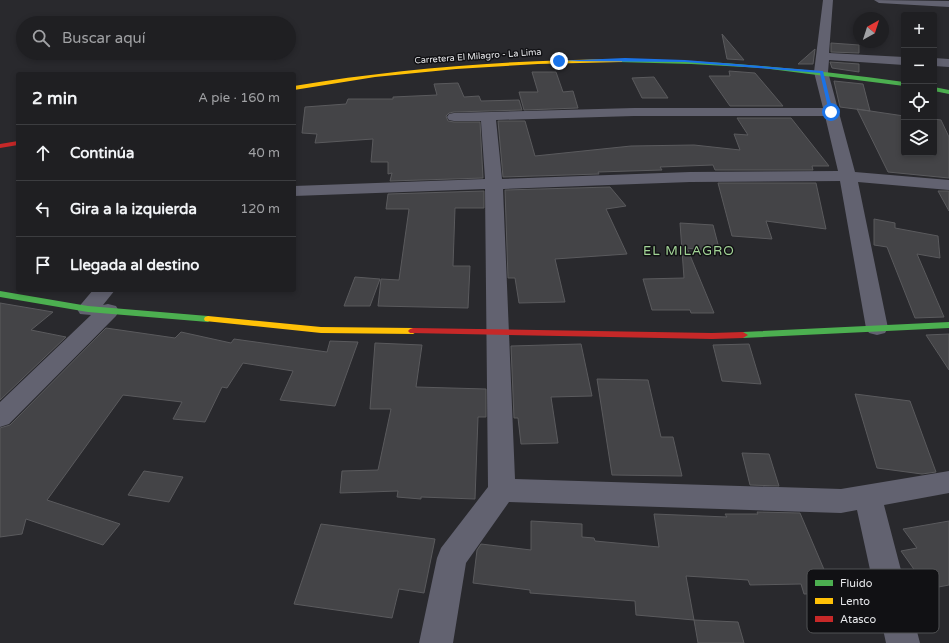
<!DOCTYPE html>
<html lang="es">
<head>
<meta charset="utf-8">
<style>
	:root { --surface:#1f1f22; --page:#2c2c2f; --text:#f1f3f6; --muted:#a1a2a5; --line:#3c3d40 }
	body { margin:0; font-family:"Varela Round",sans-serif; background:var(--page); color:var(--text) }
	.controls { position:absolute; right:12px; top:12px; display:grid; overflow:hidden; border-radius:4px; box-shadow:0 2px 6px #0003 }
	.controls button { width:36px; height:36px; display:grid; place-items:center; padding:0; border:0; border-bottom:1px solid var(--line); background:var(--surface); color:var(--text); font:20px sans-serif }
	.compass { position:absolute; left:853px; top:12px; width:36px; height:36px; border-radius:50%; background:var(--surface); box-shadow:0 2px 6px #0003; rotate:39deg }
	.stop { position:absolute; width:12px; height:12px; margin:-9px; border:3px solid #1a73e8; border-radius:50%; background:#fff }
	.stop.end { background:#1a73e8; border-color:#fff; box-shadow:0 1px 4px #0008 }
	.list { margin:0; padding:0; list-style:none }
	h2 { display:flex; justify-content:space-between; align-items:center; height:52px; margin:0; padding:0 16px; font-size:17px }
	h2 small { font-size:13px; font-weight:400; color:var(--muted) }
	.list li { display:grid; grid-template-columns:26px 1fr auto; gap:12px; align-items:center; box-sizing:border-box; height:56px; padding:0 16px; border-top:1px solid var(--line) }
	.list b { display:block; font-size:15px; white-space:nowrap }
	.list em { font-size:13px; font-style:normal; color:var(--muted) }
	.icon { flex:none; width:22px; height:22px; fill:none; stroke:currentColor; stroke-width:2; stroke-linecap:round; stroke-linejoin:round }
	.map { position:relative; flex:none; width:949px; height:643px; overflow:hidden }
	.search { position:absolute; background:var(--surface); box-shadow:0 2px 6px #0003; left:16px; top:16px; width:280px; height:44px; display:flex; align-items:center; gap:10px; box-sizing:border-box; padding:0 14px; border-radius:22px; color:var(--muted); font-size:15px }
	.panel { position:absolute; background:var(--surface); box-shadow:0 2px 6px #0003; left:16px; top:72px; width:280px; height:220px; border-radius:4px }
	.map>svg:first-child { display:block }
	.building { fill:#444447; stroke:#5a5a5d }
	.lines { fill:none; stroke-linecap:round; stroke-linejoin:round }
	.street { fill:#626270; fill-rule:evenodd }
	.fast { fill:#4caf50; fill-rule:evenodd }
	.slow { fill:#ffc107; fill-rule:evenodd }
	.jam { fill:#c62828; fill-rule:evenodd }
	.route { fill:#1a73e8 }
	.labels { text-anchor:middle; stroke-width:3; stroke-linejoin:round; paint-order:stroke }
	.far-street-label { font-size:9px; fill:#e7e8eb; stroke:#111114 }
	.quarter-label { font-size:13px; letter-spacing:1px; fill:#a2d496; stroke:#111114 }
	.key { fill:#111114; stroke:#515254; stroke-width:1 }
	.key-label { font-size:11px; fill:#e7e8eb }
</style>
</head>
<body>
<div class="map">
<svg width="949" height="643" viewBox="0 0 949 643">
	<rect width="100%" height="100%" fill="#29292d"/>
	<path class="building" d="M722,34l22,26 -17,-1z
		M831,43l28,2v8l-28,-1z
		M815,49l-2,15h-15z
		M830,62l29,2v8l-27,-4z
		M729,71l26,2 28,33h-53l-21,-30h21z
		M532,72h24l7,20 10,-1 5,17 -54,2 -5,-18h19z
		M654,77l14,21h-26l-10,-20z
		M834,81l29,3 7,27 -30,-4z
		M458,83l6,14 15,-1 2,5 38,-1 3,10 -68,2 -5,1 -3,3 2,5 6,1h26l3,56 -93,3 2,-8 -4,1v-12h-17l2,-23 -58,4 2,-9 -15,-1 3,-26 41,-3 2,-5h45v-2l44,-2 -3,-11z
		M857,109l47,7v37h30v-34l7,1 8,17v41l-61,-6z
		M737,118h54l38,48h-17l1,4h-98l-2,-5 -53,2 2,3 -64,2 1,2 -96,3 -5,-56h27l10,35 96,-10 63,-1 46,5 -6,-16 14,1z
		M718,183h98l10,46 -60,-8 6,18 -40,-3z
		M610,187l16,19 -20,3 21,45 -72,5 10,43 -46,1 -4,-25h-7l-3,-88z
		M484,191v17h-29l-2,58h17l-2,42 -90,-2 3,-27 18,1 10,-71h-23l2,-15z
		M938,191h11v20z
		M874,219l21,4v5l43,8 2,22 -23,-4 27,63 -29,1 -28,-71 -13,-2z
		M680,223l33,2 7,27 -33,-4 27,65h-23l-1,-3h-38l-9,-31 41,-1z
		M355,277l25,2 -10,27h-26z
		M0,303l53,9 -22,18 35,7 -66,63z
		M106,328l69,10 6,-6 50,11 3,-4 93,13 3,-11 28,1 -23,64 -55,-6 13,-29 -50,-8 -16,25 -5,-1 -17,35 -32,-3 9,-17 -59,-7 -76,105 73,24 -17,21 -77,-26 -4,15 -22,3v-109l10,-3z
		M949,334v36l-23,-35z
		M375,343l47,2 -6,42 70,2v28h-8l-3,82 -54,-2v2l-24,-2 1,-6 -58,2 2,-22 36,-1 13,-61h-21z
		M581,344l11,52 -41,1 7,46 -37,1 -3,-26h-4l-3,-72z
		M749,344l12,40 -39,-3 -9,-36z
		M597,379l51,1 13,57h12l9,39 -70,-1z
		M855,394l55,7 26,71 -14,2 -45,-6z
		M742,453l27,1 10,32 -29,-1z
		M144,471l39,6 -14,25 -41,-7z
		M757,512l43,1 34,80 -30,1 -3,-10 -51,1 -2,-5 -62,-4 8,44 -58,-5 -1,-14 -105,-8v-3l-57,-7 4,-33 4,-6 50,6v-29l51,3v13l12,1 1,3 64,6 -5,-33 73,3 -2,-3h33z
		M949,521v64l-21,4 -27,-38 16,-3 -14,-19z
		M321,524l114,15 -11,54 -25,-4 -7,29 -98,-14z
		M694,620l44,2 6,21h-46z"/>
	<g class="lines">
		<path class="street" d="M823,0h10l-4,53 75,4v8l-75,-5 -1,12 27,100 94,8v10l-91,-8 30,146 -3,5 -8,2 -8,-2 -3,-5 -26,-147 -150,1 -187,7 12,290 326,10 108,-18v22l-65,12 36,138h-34l-29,-133 -16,3 -332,-11 -43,61 -13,80h-34l18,-85 4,-10 47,-61 -3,-298 -191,7v-10l191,-7 -4,-58h-27l-5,-1 -2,-3 2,-3 5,-1 180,-5h189l-9,-36zM634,116h191l13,55 -148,1 -188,7 -6,-59z
			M874,0l75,1v6l-70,-4z
			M934,58l15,1v8l-15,-1z
			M93,290h22l-12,15 5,-1 8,2 3,5 -3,5 -107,108 -9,3v-25l91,-87 -11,-1 -3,-5z"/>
		<path class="fast" d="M620,59c95,1 190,10 284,23v4l-142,-18 -71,-4 -73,-2v-2z
			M934,87l15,3v4l-15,-3z
			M0,291l88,15 120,10 4,3 -4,3 -120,-10 -88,-15z
			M949,322v6l-206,10 -5,-3 5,-3z"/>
		<path class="slow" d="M620,59l2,1v2l-84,2 -82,5 -81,8 -81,13v-4c108,-18 216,-26 326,-27z
			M208,316l113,11 92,1 5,3 -5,3 -92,-1 -116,-12 -1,-2 1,-2z"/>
		<path class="jam" d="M18,141v4l-18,3v-4z
			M413,328l299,5 31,-1 5,3 -5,3 -31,1 -302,-6 -2,-2 2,-2z"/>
	</g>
	<path class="route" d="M625,58l60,2 138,11 10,41 -2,1 -2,-1 -9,-39 -135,-11 -128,-1z"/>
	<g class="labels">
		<g class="far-street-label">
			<text transform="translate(478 56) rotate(-4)" y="3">Carretera El Milagro - La Lima</text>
		</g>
		<g class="quarter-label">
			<text x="689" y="255">EL MILAGRO</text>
		</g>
	</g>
	<rect x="807" y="569" width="132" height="64" rx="6" class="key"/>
	<rect x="815" y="580" width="18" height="6" fill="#4caf50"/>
	<rect x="815" y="598" width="18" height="6" fill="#ffc107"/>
	<rect x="815" y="616" width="18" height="6" fill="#c62828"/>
	<g class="key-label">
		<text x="840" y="587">Fluido</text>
		<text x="840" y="605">Lento</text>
		<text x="840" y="623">Atasco</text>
	</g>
</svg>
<div class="controls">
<button>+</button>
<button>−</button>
<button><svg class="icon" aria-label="locate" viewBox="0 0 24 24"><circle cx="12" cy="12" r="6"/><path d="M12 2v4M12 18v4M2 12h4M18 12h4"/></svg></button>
<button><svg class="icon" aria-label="layers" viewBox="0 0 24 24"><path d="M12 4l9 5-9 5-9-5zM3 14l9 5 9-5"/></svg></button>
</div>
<svg class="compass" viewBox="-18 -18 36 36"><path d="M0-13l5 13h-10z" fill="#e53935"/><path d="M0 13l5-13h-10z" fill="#a1a2a5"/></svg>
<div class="stop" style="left:831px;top:112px"></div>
<div class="stop end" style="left:559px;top:61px"></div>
<div class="search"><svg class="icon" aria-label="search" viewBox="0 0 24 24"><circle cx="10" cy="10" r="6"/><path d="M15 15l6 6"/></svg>Buscar aquí</div>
<section class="panel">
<h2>2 min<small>A pie · 160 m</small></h2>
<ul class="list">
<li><svg class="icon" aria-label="ahead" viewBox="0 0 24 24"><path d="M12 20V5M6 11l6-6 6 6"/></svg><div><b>Continúa</b></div><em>40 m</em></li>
<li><svg class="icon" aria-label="left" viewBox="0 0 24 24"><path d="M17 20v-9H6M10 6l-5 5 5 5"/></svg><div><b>Gira a la izquierda</b></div><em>120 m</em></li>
<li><svg class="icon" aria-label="arrive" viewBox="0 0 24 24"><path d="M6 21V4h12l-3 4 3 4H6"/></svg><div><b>Llegada al destino</b></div></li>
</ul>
</section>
</div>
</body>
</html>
